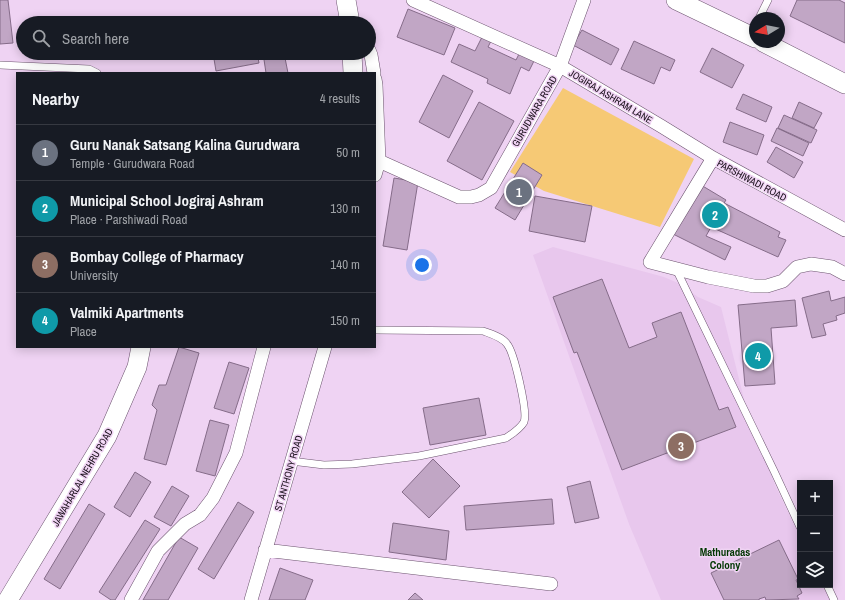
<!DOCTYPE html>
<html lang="en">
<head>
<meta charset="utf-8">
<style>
	:root { --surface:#171b24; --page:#20242c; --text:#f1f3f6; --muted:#9ea1a6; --line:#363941; --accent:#7c3aed }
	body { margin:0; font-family:"Archivo Narrow",sans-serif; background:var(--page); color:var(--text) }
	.controls { position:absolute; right:12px; bottom:12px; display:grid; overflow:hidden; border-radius:0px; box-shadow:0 2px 10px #0003 }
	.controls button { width:36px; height:36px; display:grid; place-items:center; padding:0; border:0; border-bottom:1px solid var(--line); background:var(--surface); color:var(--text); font:20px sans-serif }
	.compass { position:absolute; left:749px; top:12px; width:36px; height:36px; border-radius:50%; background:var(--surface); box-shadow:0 2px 10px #0003; rotate:260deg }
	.you { position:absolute; left:422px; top:265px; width:14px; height:14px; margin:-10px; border:3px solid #fff; border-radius:50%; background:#1a73e8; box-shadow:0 0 0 6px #1a73e833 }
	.badge { display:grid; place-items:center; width:26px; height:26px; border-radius:50%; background:var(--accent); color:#fff; font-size:13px; font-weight:700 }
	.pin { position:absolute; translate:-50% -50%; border:2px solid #fff; box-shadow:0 1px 4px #0006 }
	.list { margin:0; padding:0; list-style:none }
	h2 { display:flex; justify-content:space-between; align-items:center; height:52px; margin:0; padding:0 16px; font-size:17px }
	h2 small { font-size:13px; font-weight:400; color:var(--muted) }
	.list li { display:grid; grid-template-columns:26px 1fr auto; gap:12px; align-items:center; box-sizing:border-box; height:56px; padding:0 16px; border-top:1px solid var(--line) }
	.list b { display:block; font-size:15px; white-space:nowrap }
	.list p { margin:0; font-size:13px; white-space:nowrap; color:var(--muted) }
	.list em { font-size:13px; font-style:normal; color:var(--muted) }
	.icon { flex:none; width:22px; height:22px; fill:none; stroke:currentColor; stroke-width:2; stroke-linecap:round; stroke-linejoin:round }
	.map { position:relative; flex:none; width:845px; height:600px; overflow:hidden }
	.search { position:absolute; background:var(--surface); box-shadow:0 2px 10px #0003; left:16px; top:16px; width:360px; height:44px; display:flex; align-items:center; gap:10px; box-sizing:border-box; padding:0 14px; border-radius:22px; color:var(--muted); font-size:15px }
	.panel { position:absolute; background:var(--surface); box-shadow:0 2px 10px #0003; left:16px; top:72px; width:360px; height:276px; border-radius:0px }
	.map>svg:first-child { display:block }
	.built { fill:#e8c7ed }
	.green { fill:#f6c975 }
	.building { fill:#c1a6c5; stroke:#856c89 }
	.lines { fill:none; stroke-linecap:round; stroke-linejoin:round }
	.service-casing { stroke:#6c546f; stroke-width:8 }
	.minor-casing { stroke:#6c546f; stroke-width:14 }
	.secondary-casing { stroke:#6c546f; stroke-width:20 }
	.service { stroke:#fff; stroke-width:7 }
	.minor { stroke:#fff; stroke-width:13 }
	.secondary { stroke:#fff; stroke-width:19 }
	.labels { text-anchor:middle; stroke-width:3; stroke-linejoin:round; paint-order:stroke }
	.street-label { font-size:10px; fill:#180f19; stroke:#efd3f3 }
	.neighbourhood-label { font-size:11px; font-weight:bold; fill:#003600; stroke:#efd3f3 }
</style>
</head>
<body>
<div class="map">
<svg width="845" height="600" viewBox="0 0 845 600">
	<rect width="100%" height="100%" fill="#efd3f3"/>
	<path class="built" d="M553,247l111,30 14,6 20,14 23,10 25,100 29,78 25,52v48h23l7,15h-169l-32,-76 -96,-269z"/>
	<path class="green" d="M563,88l131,71 -34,68 -116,-36 -34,-19z"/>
	<path class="building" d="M0,0h8l5,43 -13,1z
		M797,0h42l6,3v40l-55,-27z
		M408,9l47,19 -11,27 -47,-18z
		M582,30l37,19 -8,16 -38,-20z
		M482,37l9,4 -3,6 28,13 3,-6 15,7 -5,10 -8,-4 -11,27 -23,-11 1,-4 -37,-17 8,-18 16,7z
		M634,41l41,19 -5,11 -9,-4 -7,17 -33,-15z
		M712,48l32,17 -12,23 -32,-16z
		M213,53h44l2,10 -43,8z
		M263,53h21l4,20h-22z
		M443,75l30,16 -24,47 -30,-16z
		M743,94l29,13 -6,15 -30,-13z
		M479,102l35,19 -32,59 -35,-19z
		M799,102l23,11 -8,15 -22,-10z
		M784,115l33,15 -6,13 -33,-15z
		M730,122l34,13 -7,20 -34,-13z
		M777,128l32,15 -6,13 -32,-15z
		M776,147l27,15 -9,16 -27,-16z
		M523,163l19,12 -27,45 -20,-12z
		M394,178l24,4 -11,68 -24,-4z
		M701,185l25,15 -2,3 56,29 -2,5 8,3 -8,17 -67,-30 -5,9 25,11 -6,13 -52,-26z
		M535,196l57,10 -7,36 -56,-11z
		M602,279l27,69 28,-11 -5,-14 29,-11 38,98 9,-3 8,20 -114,43 -45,-118 -3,1 -21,-56z
		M829,291l2,10 14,-4v16l-9,3 1,4 -14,4 3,11 -14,3 -10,-40z
		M795,300l2,26 -26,2 4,56 -30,2 -7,-81z
		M179,347l20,6 -33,112 -22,-6 13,-49 -5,-5 7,-20h7z
		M229,362l20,6 -15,46 -20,-6z
		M479,398l7,37 -56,10 -7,-37z
		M210,420l19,5 -14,51 -19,-5z
		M433,459l27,27 -31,32 -27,-26z
		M135,472l16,10 -21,35 -16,-10z
		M590,481l9,37 -24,5 -8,-36z
		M172,486l17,10 -18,30 -17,-9z
		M552,499l2,25 -88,6 -2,-24z
		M238,502l16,10 -40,67 -16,-10z
		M89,504l16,10 -45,75 -16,-10z
		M145,520l15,9 -45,71h-4l-12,-8z
		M393,523l56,8 -3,29 -57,-8z
		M179,537l19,11 -30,52h-25z
		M779,540l19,39 -2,1 6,13 -5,3 2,3 -33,1 -1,-3 -6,2v1h-35l-13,-27z
		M280,568l33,12 -8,20h-36z
		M415,593l8,7h-15z"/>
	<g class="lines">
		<defs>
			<path id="service" d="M759,18l9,-18
				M0,65l89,4 8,4
				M676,269l98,202 26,56
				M291,461l33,4 28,-1 67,-8 87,-18c6,-4 14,-9 18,-16 4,-10 -10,-70 -17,-78 -5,-7 -16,-10 -24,-13l-108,-1
				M827,585l7,15"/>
			<path id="minor" d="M413,0l147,66 101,60 52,32 132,72
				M369,50l2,5 3,18
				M375,79l1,6 3,76 -4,14
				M713,158l-63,104 58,15 46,9h13l16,-5 14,-14 14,-3 21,3 13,7
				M379,161l80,36h12l8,-2 12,-7 69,-122 24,-66
				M265,550l286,34
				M131,600l27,-49 27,-27 15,-9 13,-17 23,-45 28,-106
				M251,600l74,-253"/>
			<path id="secondary" d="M346,0l4,23
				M676,0l79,38
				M763,42l82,42
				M352,53l1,20
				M8,600l99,-164 30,-69 4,-20"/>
		</defs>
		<use href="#service" class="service-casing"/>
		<use href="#minor" class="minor-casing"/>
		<use href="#secondary" class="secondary-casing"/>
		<use href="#service" class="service"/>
		<use href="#minor" class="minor"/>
		<use href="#secondary" class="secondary"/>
	</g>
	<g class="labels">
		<g class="street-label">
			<text transform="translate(611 96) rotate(31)" y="4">JOGIRAJ ASHRAM LANE</text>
			<text transform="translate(534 111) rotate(-60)" y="4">GURUDWARA ROAD</text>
			<text transform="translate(752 180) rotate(28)" y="4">PARSHIWADI ROAD</text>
			<text transform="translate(288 473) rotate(-74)" y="4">ST ANTHONY ROAD</text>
			<text transform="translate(82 477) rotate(-60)" y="4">JAWAHARLAL NEHRU ROAD</text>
		</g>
		<g class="neighbourhood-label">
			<text x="725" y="556">Mathuradas<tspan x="725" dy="13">Colony</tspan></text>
		</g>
	</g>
</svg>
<div class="controls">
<button>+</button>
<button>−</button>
<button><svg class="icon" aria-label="layers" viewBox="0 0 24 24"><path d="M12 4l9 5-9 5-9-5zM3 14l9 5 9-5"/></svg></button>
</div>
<svg class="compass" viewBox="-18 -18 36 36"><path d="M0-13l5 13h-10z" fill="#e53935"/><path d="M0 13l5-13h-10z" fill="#9ea1a6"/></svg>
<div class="you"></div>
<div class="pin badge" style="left:519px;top:192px;background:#6b7280">1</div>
<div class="pin badge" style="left:715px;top:215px;background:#0f9aa8">2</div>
<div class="pin badge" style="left:681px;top:446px;background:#8d6e63">3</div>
<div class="pin badge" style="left:758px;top:356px;background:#0f9aa8">4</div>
<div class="search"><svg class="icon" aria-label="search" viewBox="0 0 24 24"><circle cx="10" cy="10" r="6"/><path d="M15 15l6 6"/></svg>Search here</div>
<section class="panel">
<h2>Nearby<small>4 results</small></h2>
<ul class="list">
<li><span class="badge" style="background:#6b7280">1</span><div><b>Guru Nanak Satsang Kalina Gurudwara</b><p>Temple · Gurudwara Road</p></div><em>50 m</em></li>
<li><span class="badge" style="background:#0f9aa8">2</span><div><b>Municipal School Jogiraj Ashram</b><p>Place · Parshiwadi Road</p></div><em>130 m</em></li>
<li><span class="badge" style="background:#8d6e63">3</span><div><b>Bombay College of Pharmacy</b><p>University</p></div><em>140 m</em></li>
<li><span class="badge" style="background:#0f9aa8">4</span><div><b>Valmiki Apartments</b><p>Place</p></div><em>150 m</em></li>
</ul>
</section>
</div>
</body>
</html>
